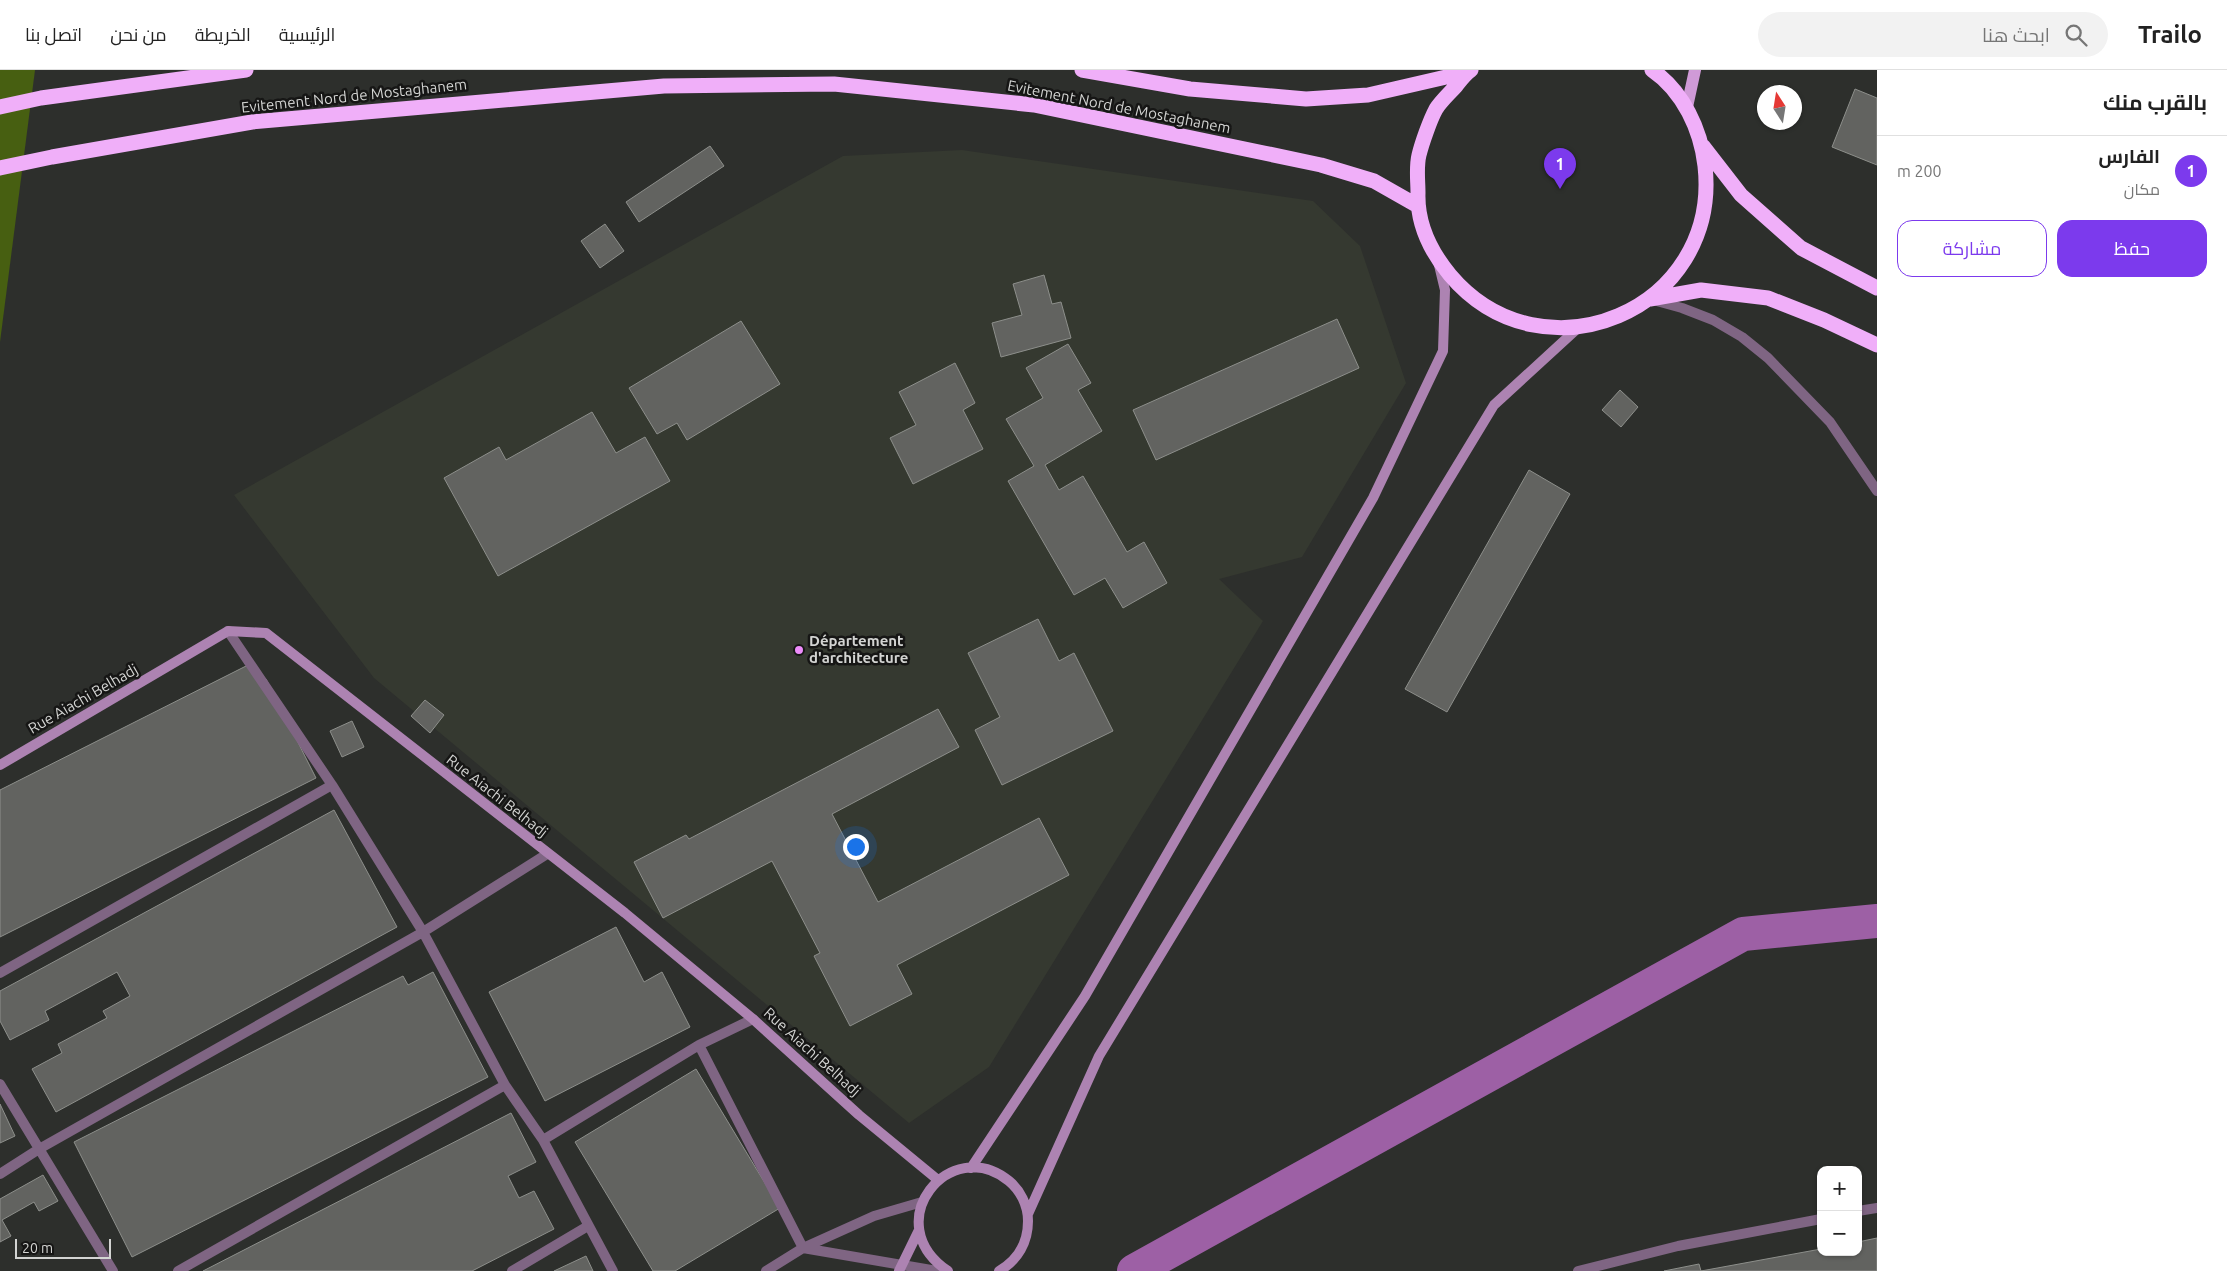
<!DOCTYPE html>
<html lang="ar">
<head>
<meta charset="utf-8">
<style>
	:root { --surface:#fff; --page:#f2f2f2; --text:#222; --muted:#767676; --line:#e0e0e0; --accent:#7c3aed }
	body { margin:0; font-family:Ubuntu,Cairo,sans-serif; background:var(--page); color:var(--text); direction:rtl }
	.controls { position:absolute; right:15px; bottom:15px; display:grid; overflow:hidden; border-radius:10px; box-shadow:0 1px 4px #0004 }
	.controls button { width:45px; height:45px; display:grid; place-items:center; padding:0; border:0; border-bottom:1px solid var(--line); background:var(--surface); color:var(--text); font:25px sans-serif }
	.compass { position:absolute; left:1757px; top:15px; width:45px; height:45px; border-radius:50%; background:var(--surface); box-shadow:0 1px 4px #0004; rotate:348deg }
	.scale { position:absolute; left:15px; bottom:12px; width:96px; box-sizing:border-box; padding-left:5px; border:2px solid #d3d4d2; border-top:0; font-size:14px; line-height:18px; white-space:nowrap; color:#d3d4d2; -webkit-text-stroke:4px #161615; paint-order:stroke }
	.you { position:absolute; left:855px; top:776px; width:18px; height:18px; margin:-12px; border:4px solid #fff; border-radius:50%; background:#1a73e8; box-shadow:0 0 0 8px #1a73e833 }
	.badge { display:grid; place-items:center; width:32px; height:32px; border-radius:50%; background:var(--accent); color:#fff; font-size:16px; font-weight:700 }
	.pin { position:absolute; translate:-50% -41px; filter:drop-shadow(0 1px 2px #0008) }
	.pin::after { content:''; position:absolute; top:26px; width:18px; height:15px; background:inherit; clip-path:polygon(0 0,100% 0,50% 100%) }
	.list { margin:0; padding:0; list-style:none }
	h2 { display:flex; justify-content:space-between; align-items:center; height:65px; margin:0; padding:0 20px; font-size:21px }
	h2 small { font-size:16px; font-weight:400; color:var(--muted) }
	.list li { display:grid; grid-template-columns:32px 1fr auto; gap:15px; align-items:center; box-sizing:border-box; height:70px; padding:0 20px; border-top:1px solid var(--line) }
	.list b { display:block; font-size:19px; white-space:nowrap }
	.list p { margin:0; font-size:16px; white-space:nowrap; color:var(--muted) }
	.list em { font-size:16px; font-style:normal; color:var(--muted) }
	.actions { display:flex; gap:10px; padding:15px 20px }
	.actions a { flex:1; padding:11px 0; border:1px solid var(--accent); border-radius:15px; text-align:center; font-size:18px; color:var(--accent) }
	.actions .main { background:var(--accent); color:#fff }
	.icon { flex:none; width:28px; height:28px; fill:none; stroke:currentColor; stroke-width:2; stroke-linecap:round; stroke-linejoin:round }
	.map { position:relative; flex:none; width:1877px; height:1201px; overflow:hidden; direction:ltr }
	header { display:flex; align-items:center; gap:30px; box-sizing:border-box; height:70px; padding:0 25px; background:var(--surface); border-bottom:1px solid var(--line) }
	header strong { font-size:24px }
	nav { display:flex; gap:28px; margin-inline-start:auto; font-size:18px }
	.search { width:350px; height:45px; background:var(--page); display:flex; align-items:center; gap:12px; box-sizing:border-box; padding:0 18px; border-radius:28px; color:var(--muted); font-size:19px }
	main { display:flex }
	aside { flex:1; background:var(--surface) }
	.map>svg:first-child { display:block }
	.built { fill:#353930 }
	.green { fill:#475f11 }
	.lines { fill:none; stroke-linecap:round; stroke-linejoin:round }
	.canal { stroke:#9d60a5; stroke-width:34 }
	.building { fill:#626360; stroke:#8d8f8b }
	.lane { stroke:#7f6583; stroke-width:10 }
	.street { stroke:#7f6583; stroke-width:10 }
	.secondary { stroke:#ad83b2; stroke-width:10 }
	.primary { stroke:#d09ad7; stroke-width:12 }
	.highway { stroke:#f0aff9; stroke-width:15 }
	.poi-dot { fill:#ed8cfa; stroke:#161615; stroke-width:2 }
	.labels { text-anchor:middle; stroke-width:5; stroke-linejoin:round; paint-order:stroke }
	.street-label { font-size:15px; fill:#d3d4d2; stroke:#161615 }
	.poi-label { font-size:15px; font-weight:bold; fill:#d3d4d2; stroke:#161615; text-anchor:start }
</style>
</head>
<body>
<header>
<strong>Trailo</strong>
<div class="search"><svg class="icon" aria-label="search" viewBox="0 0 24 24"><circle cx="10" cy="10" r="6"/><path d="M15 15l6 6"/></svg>ابحث هنا</div>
<nav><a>الرئيسية</a><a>الخريطة</a><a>من نحن</a><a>اتصل بنا</a></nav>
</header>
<main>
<aside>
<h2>بالقرب منك<small></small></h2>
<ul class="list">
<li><span class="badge">1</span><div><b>الفارس</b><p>مكان</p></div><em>200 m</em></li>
</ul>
<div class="actions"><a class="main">حفظ</a><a>مشاركة</a></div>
</aside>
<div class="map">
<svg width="1877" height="1201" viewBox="0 0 1877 1201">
	<rect width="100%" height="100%" fill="#2d2f2c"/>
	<path class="built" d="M962,80l351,51 47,45 46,137 -104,174 -83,22 44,42 -274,446 -80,56 -535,-445 -140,-183 609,-339z"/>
	<path class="green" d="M0,0h35l-35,272z"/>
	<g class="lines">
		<path class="canal" d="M1134,1201l609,-337 134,-13"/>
	</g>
	<path class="building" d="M1855,19l22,9v67l-45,-18z
		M710,76l14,20 -85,56 -13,-20z
		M605,154l19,27 -24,17 -19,-27z
		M1044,205l8,29 9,-2 10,36 -70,19 -9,-34 30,-8 -9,-31z
		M1337,249l22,49 -203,92 -23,-50z
		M741,251l39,63 -93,56 -10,-17 -20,11 -28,-46z
		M1068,274l23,39 -13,7 24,41 -57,34 14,25 24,-14 44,76 17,-10 23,41 -44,25 -18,-30 -31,17 -66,-114 26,-15 -28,-47 37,-21 -17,-30z
		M955,293l20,40 -12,7 20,39 -70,35 -23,-46 26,-13 -17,-33z
		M1620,320l18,17 -17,20 -19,-17z
		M592,342l24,41 29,-16 25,44 -172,95 -54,-98 55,-31 7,13z
		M1529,400l41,24 -123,218 -42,-23z
		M1038,549l21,42 15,-8 39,78 -111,54 -27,-55 25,-13 -32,-64z
		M250,594l16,15 50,99 -316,159v-147z
		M425,630l19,15 -14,18 -19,-17z
		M938,639l21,38 -127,67 46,88 161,-84 30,57 -172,90 15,29 -62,32 -36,-70 6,-3 -48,-92 -109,57 -29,-56 52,-27 3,4z
		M352,651l12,26 -22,10 -12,-26z
		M334,740l63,117 -341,185 -24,-43 30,-16 -4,-9 49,-26 -4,-7 27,-15 -13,-24 -72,39 4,9 -39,20 -10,-19v-30z
		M616,857l28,55 18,-10 28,55 -145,74 -56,-109z
		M433,902l55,105 -356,180 -58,-115 329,-166 5,9z
		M696,999l84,139 -105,63h-22l-78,-129z
		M0,1034l15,32 -15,7z
		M511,1043l25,49 -28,14 11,22 15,-7 20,38 -82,42h-269z
		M43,1105l15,26 -19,10 -5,-9 -32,18 9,16 -11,6v-43z
		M1877,1168v33h-213l35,-7 2,7 120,-22v3h37v-10z
		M586,1186l7,15h-39z"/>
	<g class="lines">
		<path class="lane" d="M1653,230l29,8 31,12 29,17 26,21 62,64 47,69"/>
		<path class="street" d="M228,561l104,154 91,147 82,153 38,55 70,131
			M0,903l332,-188
			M699,975l104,203 -37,23
			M0,1014l113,187
			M543,1070l156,-95 54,-26
			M0,1104l39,-25 384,-217 124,-78
			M922,1132l-48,14 -71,32 134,23
			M1858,1141l19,-3
			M178,1201l327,-186
			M512,1201l76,-45
			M1578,1201l100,-25 143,-27"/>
		<path class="secondary" d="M0,695l228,-134 38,2 359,280 128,106 106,96 79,65
			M971,1098l114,-172 288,-498 70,-147 2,-61 -6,-25
			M1028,1144l71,-158 395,-651 85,-78
			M899,1201l20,-41
			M948,1201c-71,-48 2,-138 61,-90 11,9 19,24 19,40 0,21 -10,39 -29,50"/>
		<path class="primary" d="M1687,37l8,-37"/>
		<path class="highway" d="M1082,0l108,19 116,10 62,-4 100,-23
			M1471,0c-6,4 -11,11 -15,16 -7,8 -15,15 -20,23 -6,11 -14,34 -17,46 -3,12 -1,26 -1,38 -1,31 13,59 32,82 93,110 271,35 255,-109 -4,-36 -22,-75 -53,-96
			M0,37l41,-9 205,-28
			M1703,76l38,49 60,53 76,40
			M0,98l52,-11 200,-35 412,-36 170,-2 200,21 230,48 57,12 53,16 44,25
			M1650,229l51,-9 67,8 56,22 53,25"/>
	</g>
	<circle class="poi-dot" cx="799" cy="580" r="5"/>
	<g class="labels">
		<g class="street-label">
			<text transform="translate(354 26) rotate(-6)" y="5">Evitement Nord de Mostaghanem</text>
			<text transform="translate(1119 37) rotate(11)" y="5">Evitement Nord de Mostaghanem</text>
			<text transform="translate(83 629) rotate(-30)" y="5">Rue Aiachi Belhadj</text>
			<text transform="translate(497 726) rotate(38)" y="5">Rue Aiachi Belhadj</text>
			<text transform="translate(812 982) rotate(42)" y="5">Rue Aiachi Belhadj</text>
		</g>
		<g class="poi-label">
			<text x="809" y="576">Département<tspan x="809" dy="17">d'architecture</tspan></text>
		</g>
	</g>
</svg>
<div class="controls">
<button>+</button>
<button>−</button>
</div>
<svg class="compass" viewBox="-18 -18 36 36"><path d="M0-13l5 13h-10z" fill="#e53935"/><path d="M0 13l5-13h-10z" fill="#767676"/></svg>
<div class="scale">20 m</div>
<div class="you"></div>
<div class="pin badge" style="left:1560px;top:119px">1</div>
</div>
</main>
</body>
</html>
